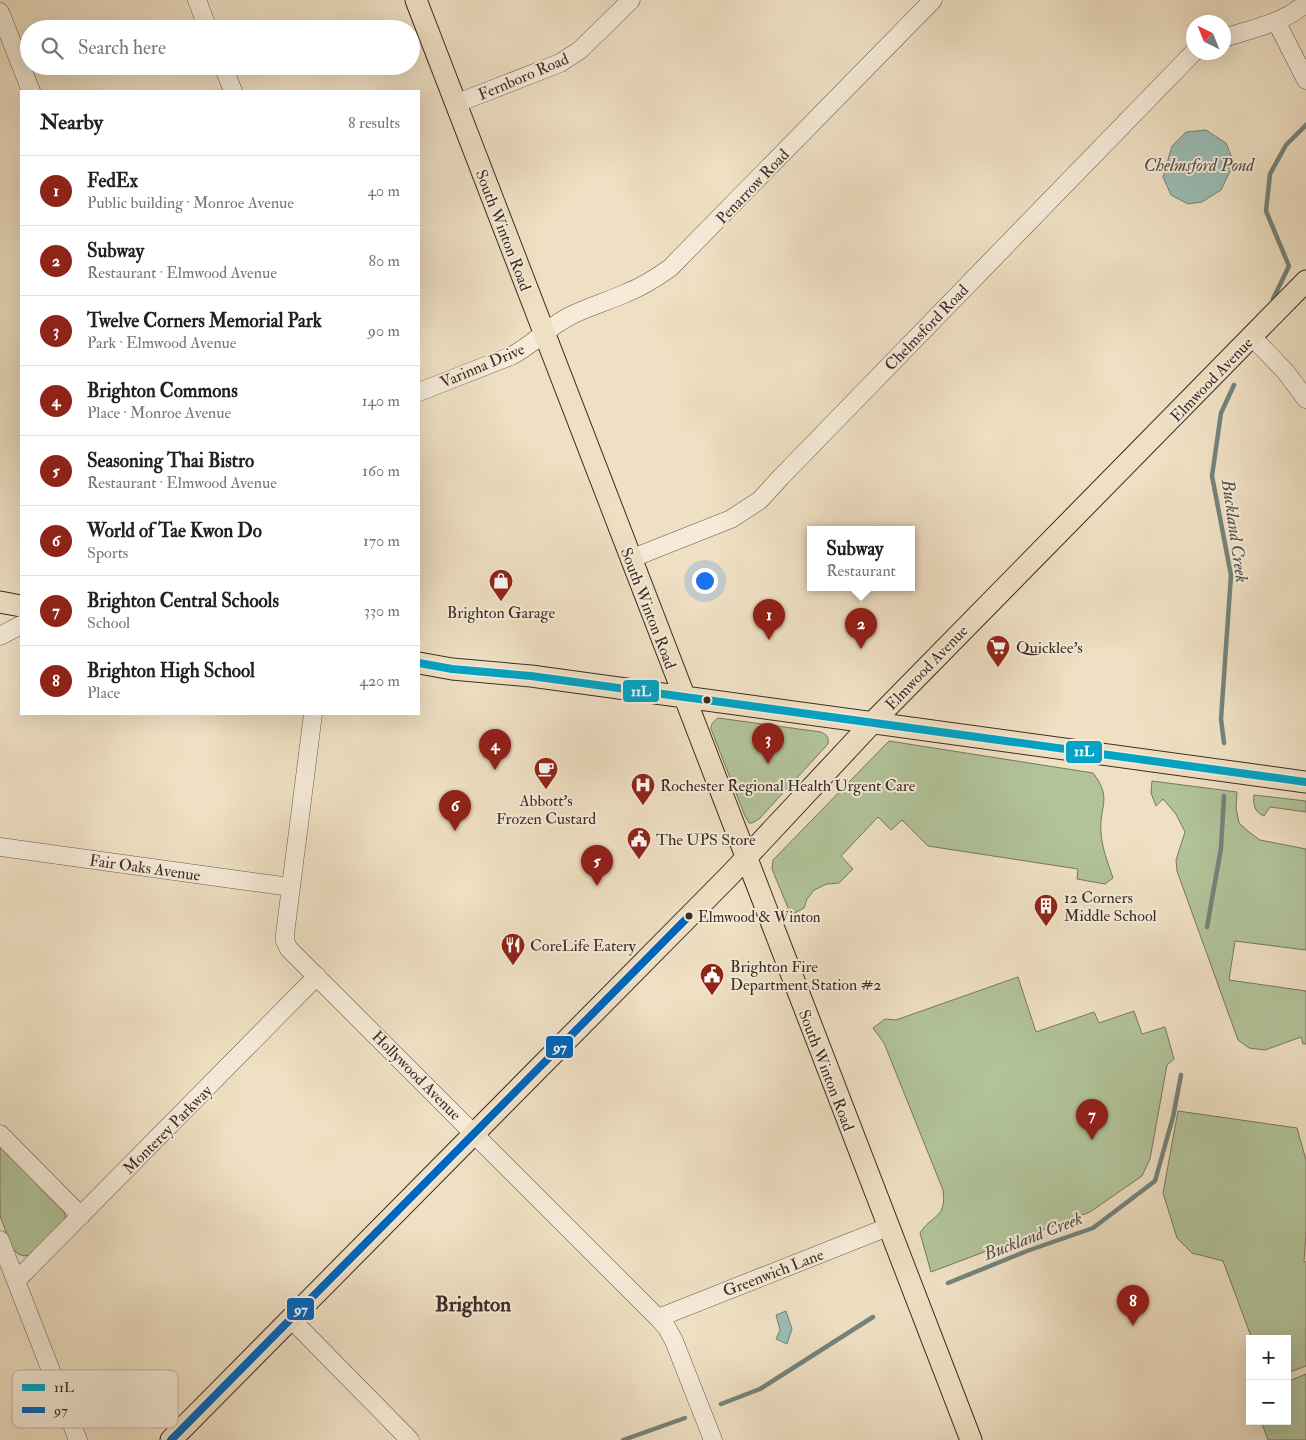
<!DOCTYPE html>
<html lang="en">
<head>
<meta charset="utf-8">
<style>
	:root { --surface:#fff; --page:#f2f2f2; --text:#222; --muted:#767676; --line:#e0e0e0; --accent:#8f2418 }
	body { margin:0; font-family:"IM FELL Double Pica",serif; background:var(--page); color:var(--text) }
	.controls { position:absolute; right:15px; bottom:15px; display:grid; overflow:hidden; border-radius:0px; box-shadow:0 5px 20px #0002 }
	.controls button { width:45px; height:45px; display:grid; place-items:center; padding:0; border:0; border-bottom:1px solid var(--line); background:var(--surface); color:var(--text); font:25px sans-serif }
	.compass { position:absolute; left:1186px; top:15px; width:45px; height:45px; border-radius:50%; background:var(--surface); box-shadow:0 5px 20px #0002; rotate:317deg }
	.you { position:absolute; left:704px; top:580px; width:18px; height:18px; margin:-12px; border:4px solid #fff; border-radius:50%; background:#1a73e8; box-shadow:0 0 0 8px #1a73e833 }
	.badge { display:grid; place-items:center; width:32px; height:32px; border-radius:50%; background:var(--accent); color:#fff; font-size:16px; font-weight:700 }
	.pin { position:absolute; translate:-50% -41px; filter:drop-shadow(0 1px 2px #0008) }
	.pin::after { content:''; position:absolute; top:26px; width:18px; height:15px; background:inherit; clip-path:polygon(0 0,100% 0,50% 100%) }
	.popup { position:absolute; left:807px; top:526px; width:108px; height:65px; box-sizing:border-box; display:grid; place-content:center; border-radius:0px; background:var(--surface); filter:drop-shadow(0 1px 4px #0005); font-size:16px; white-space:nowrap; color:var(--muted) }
	.popup b { font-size:19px; color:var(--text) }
	.popup::after { content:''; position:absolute; left:50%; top:100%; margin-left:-10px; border:10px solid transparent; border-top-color:var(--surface) }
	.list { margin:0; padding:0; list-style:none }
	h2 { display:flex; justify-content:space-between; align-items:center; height:65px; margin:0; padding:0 20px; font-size:21px }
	h2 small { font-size:16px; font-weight:400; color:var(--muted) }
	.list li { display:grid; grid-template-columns:32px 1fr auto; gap:15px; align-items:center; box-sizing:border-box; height:70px; padding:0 20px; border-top:1px solid var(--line) }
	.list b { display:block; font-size:19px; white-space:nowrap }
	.list p { margin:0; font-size:16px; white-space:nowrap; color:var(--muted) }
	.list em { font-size:16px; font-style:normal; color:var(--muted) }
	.icon { flex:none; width:28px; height:28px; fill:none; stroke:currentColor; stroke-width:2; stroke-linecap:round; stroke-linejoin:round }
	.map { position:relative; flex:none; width:1306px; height:1440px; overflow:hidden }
	.search { position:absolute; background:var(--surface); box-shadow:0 5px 20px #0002; left:20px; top:20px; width:400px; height:55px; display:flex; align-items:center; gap:12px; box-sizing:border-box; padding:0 18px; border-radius:28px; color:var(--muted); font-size:19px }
	.panel { position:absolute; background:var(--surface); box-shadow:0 5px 20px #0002; left:20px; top:90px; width:400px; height:625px; border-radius:0px }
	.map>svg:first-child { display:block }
	.green { fill:#b2c399; stroke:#767860 }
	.water { fill:#9abdb5; stroke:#74837c }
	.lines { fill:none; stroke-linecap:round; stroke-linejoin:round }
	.stream { stroke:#74837c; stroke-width:4.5 }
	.minor-casing { stroke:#67594e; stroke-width:19 }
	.major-casing { stroke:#3a2c27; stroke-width:23 }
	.minor { stroke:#f5ebd8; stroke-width:18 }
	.major { stroke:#efe0c3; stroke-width:21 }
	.bus-1-casing { stroke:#f5ebd8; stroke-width:11 }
	.bus-2-casing { stroke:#f5ebd8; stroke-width:11 }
	.bus-1 { stroke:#03a3c6; stroke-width:8 }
	.bus-2 { stroke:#0065bd; stroke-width:8 }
	.bus-dot { fill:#3a2c27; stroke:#f5ebd8; stroke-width:2 }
	.labels { text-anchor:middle; stroke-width:4; stroke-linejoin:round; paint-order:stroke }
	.bus-label { font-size:15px; fill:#3a2c27; stroke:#f5ebd8; text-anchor:start }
	.street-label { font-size:16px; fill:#3a2c27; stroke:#f5ebd8 }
	.poi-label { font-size:16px; fill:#3a2c27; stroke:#f5ebd8; text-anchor:start }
	.water-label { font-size:18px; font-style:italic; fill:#52504a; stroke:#f5ebd8 }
	.district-label { font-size:21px; font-weight:bold; fill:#3a2c27; stroke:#f5ebd8 }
	.key { fill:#f5ebd8; stroke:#bdb2a3; stroke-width:1 }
	.key-label { font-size:14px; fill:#3a2c27 }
	.line-badge { stroke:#f5ebd8; stroke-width:2 }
	.badge-label { font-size:14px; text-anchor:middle; font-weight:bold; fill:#fff }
</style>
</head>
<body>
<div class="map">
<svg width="1306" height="1440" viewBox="0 0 1306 1440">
	<rect width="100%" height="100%" fill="#efe0c3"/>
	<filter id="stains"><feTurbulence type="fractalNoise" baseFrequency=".004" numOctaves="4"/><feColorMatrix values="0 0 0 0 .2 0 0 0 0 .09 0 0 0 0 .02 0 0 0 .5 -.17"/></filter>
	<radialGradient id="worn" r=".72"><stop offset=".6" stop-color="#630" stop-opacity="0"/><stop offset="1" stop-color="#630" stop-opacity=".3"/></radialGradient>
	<path class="green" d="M718,718l103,14c6,3 8,5 7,12l-69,75 -7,4h-3l-4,-7 -34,-87c0,-6 3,-8 7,-11z
		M889,741l204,32c20,26 6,32 8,60 1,15 7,30 12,45l-8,6 -28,-5 1,-10 -150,-23 -26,-26 -11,10 -13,-13 -37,39 12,13 -14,14 -12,1 -13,6 -7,9 -3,9 -13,7 -19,-46 1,-9z
		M1152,781l85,11 -1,16 3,15 10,9 11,8 46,9v101l-71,-9 -6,39 77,11v53h-3l-2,-7 -36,13 -16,-2 -11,-8 -61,-169 -1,-11 9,-28 -9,-18 -13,-15 -7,7 -5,-13z
		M1254,795l52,6v11l-36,-5 -6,9c-10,-4 -11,-12 -10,-21z
		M1018,977l18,55 58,-20 5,11 35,-12 8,23 23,-7 9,32 -7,6 -17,94 -8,17 -52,36 -159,60 -11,-39c12,-19 27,-14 23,-43l-59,-147 -11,-15 12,-9 11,1z
		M1178,1111l119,17 9,32v74l-2,27 2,1v104l-19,7v-34h-35l-29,-78 -31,-8 -15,-15 -14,-45z
		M0,1146l64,66 2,8 -36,35 -6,1 -6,-2 -6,-6 -12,-32z
		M1306,1374v66h-38l-7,-19h26v-39z"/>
	<path class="water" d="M1206,130l20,13 8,20 -13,27 -19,12 -14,2 -17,-9 -8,-18 9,-31 14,-14z
		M786,1311l6,18 -5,15 -11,-5 4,-9 -4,-15z"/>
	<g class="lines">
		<path class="stream" d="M1273,299l16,-33 -23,-55 4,-37 16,-29 20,-20
			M1224,743l-3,-24 10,-144 -19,-99 9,-63 13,-28
			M1207,927l14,-79 3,-52
			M948,1283l79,-32 66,-23 62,-47 18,-64 8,-42
			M721,1404l39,-15 113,-72
			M623,1440l62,-22"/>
		<defs>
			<path id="minor" d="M197,0l11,29
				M0,12l31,79
				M1276,21l30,59
				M1224,38c27,-9 60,-15 82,-35
				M223,66l10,25
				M455,104l105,-41 20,-13 51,-50
				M1252,337l33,34 21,28
				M419,392l92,-36c22,-11 39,-31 61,-41 18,-9 37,-14 54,-22 16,-6 30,-15 44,-25l263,-268
				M630,559l101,-40 29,-19 21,-23 413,-425
				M0,636l21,-11
				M313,714l-28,220v7l4,8 369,369 9,10 7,13 39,99
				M0,847l290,40
				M0,1134l81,82
				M0,1240l78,200
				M16,1281l301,-305
				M290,1318l120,122
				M658,1318l230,-91"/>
			<path id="major" d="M416,0l555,1440
				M0,602l21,4
				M419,663l33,6 79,7 775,106
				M171,1440l559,-565 142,-152 434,-442"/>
		</defs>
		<use href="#minor" class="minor-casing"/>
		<use href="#major" class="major-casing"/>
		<use href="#minor" class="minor"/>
		<use href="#major" class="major"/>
		<defs>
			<path id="bus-1" d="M419,663l33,6 79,7 775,106"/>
			<path id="bus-2" d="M171,1440l518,-524"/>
		</defs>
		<use href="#bus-1" class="bus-1-casing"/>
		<use href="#bus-2" class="bus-2-casing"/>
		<use href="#bus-1" class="bus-1"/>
		<use href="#bus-2" class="bus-2"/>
	</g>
	<defs>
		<symbol id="shop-pin" viewBox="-11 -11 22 30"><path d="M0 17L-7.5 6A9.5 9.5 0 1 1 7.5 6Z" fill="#8f2418" stroke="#f5ebd8"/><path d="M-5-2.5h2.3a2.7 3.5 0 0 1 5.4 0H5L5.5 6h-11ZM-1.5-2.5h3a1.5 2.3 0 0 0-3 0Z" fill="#fff"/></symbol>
		<symbol id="supermarket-pin" viewBox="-11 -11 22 30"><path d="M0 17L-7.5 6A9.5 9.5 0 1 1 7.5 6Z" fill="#8f2418" stroke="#f5ebd8"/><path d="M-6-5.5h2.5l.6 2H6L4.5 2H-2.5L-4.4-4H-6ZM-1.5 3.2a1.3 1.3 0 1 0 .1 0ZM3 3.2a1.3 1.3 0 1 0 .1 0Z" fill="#fff"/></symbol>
		<symbol id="cafe-pin" viewBox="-11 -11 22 30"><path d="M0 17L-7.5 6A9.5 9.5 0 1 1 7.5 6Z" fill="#8f2418" stroke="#f5ebd8"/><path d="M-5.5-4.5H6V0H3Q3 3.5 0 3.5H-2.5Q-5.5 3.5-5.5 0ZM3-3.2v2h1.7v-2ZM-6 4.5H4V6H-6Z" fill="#fff"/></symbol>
		<symbol id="hospital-pin" viewBox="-11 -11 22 30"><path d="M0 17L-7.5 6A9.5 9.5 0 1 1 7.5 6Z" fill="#8f2418" stroke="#f5ebd8"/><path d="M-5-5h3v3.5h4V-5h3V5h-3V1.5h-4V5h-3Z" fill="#fff"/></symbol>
		<symbol id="civic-pin" viewBox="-11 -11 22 30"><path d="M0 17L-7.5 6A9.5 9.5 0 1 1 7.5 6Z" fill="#8f2418" stroke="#f5ebd8"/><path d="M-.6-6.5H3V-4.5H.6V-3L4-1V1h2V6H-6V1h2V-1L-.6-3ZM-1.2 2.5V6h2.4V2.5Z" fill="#fff"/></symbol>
		<symbol id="building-pin" viewBox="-11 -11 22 30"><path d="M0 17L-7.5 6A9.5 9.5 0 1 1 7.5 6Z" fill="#8f2418" stroke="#f5ebd8"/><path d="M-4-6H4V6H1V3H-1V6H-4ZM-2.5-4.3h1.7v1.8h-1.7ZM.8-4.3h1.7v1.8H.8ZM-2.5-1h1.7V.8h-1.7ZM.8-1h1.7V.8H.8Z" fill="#fff"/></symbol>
		<symbol id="restaurant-pin" viewBox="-11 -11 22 30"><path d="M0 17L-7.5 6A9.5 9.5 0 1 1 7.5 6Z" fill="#8f2418" stroke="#f5ebd8"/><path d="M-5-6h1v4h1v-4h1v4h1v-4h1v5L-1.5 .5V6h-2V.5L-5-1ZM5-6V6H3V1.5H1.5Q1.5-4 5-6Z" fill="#fff"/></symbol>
	</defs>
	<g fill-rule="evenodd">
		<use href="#shop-pin" x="487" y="567" width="28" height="38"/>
		<use href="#supermarket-pin" x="984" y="633" width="28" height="38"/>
		<use href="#cafe-pin" x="532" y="755" width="28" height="38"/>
		<use href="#hospital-pin" x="629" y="771" width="28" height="38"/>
		<use href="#civic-pin" x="625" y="825" width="28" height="38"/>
		<use href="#building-pin" x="1032" y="892" width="28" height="38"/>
		<use href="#restaurant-pin" x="499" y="931" width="28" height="38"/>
		<use href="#civic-pin" x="698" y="961" width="28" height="38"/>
	</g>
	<g class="bus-dot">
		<circle cx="707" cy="700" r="4.5"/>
		<circle cx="689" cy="916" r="4.5"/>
	</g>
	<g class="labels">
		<g class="bus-label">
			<text x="698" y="922">Elmwood &amp; Winton</text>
		</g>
		<g class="street-label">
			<text transform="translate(523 76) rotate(-23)" y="6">Fernboro Road</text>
			<text transform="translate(752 186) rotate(-46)" y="6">Penarrow Road</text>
			<text transform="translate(504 230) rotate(69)" y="6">South Winton Road</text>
			<text transform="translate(926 327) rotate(-46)" y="6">Chelmsford Road</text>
			<text transform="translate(482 365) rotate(-23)" y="6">Varinna Drive</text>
			<text transform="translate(1211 379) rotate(-46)" y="6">Elmwood Avenue</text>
			<text transform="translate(649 608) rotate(69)" y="6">South Winton Road</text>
			<text transform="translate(926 667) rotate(-46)" y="6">Elmwood Avenue</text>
			<text transform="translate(145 867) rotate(8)" y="6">Fair Oaks Avenue</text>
			<text transform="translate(827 1070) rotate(69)" y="6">South Winton Road</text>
			<text transform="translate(417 1075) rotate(45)" y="6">Hollywood Avenue</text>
			<text transform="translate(167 1129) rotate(-45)" y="6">Monterey Parkway</text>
			<text transform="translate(773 1272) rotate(-21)" y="6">Greenwich Lane</text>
		</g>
		<g class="poi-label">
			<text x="501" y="618" text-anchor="middle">Brighton Garage</text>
			<text x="1016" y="653">Quicklee's</text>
			<text x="660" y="791">Rochester Regional Health Urgent Care</text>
			<text x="546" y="806" text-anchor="middle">Abbott's<tspan x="546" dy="18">Frozen Custard</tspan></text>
			<text x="656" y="845">The UPS Store</text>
			<text x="1064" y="903">12 Corners<tspan x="1064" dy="18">Middle School</tspan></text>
			<text x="530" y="951">CoreLife Eatery</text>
			<text x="730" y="972">Brighton Fire<tspan x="730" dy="18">Department Station #2</tspan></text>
		</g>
		<g class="water-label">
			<text x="1199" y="171">Chelmsford Pond</text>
			<text transform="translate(1235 531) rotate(82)" y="6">Buckland Creek</text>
			<text transform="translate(1033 1236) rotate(-21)" y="6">Buckland Creek</text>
		</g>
		<g class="district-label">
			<text x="473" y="1311">Brighton</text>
		</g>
	</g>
	<rect x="12" y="1370" width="166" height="58" rx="8" class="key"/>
	<rect x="22" y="1384" width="23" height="7" fill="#03a3c6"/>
	<rect x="22" y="1407" width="23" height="6" fill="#0065bd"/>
	<g class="key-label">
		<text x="54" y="1392">11L</text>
		<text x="54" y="1415">97</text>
	</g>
	<g class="line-badge">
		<rect x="622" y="679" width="38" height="24" rx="5" fill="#03a3c6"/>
		<rect x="1065" y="740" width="38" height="24" rx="5" fill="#03a3c6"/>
		<rect x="545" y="1035" width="29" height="24" rx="5" fill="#0065bd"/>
		<rect x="286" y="1297" width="29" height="24" rx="5" fill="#0065bd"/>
	</g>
	<g class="badge-label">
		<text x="641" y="696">11L</text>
		<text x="1084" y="756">11L</text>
		<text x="560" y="1052">97</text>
		<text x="301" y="1314">97</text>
	</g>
	<rect width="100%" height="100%" filter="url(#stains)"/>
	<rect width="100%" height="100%" fill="url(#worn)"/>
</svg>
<div class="controls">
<button>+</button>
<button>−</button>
</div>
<svg class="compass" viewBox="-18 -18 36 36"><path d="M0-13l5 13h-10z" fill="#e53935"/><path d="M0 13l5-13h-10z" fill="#767676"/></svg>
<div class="you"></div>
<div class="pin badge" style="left:769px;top:640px">1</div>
<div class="pin badge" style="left:861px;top:649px">2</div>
<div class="popup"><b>Subway</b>Restaurant</div>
<div class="pin badge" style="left:768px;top:764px">3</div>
<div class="pin badge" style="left:495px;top:770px">4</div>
<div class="pin badge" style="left:597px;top:886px">5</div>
<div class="pin badge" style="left:455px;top:831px">6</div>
<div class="pin badge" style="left:1092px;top:1140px">7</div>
<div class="pin badge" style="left:1133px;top:1326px">8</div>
<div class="search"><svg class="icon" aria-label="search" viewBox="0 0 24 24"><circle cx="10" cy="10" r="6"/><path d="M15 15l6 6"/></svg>Search here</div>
<section class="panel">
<h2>Nearby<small>8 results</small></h2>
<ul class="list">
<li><span class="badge">1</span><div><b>FedEx</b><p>Public building · Monroe Avenue</p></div><em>40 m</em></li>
<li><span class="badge">2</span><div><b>Subway</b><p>Restaurant · Elmwood Avenue</p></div><em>80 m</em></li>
<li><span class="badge">3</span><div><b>Twelve Corners Memorial Park</b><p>Park · Elmwood Avenue</p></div><em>90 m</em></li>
<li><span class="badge">4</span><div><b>Brighton Commons</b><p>Place · Monroe Avenue</p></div><em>140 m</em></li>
<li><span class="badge">5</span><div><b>Seasoning Thai Bistro</b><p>Restaurant · Elmwood Avenue</p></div><em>160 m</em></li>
<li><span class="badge">6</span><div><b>World of Tae Kwon Do</b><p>Sports</p></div><em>170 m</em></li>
<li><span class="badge">7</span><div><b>Brighton Central Schools</b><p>School</p></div><em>330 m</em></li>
<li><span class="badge">8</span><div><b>Brighton High School</b><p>Place</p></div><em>420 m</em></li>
</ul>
</section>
</div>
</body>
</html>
